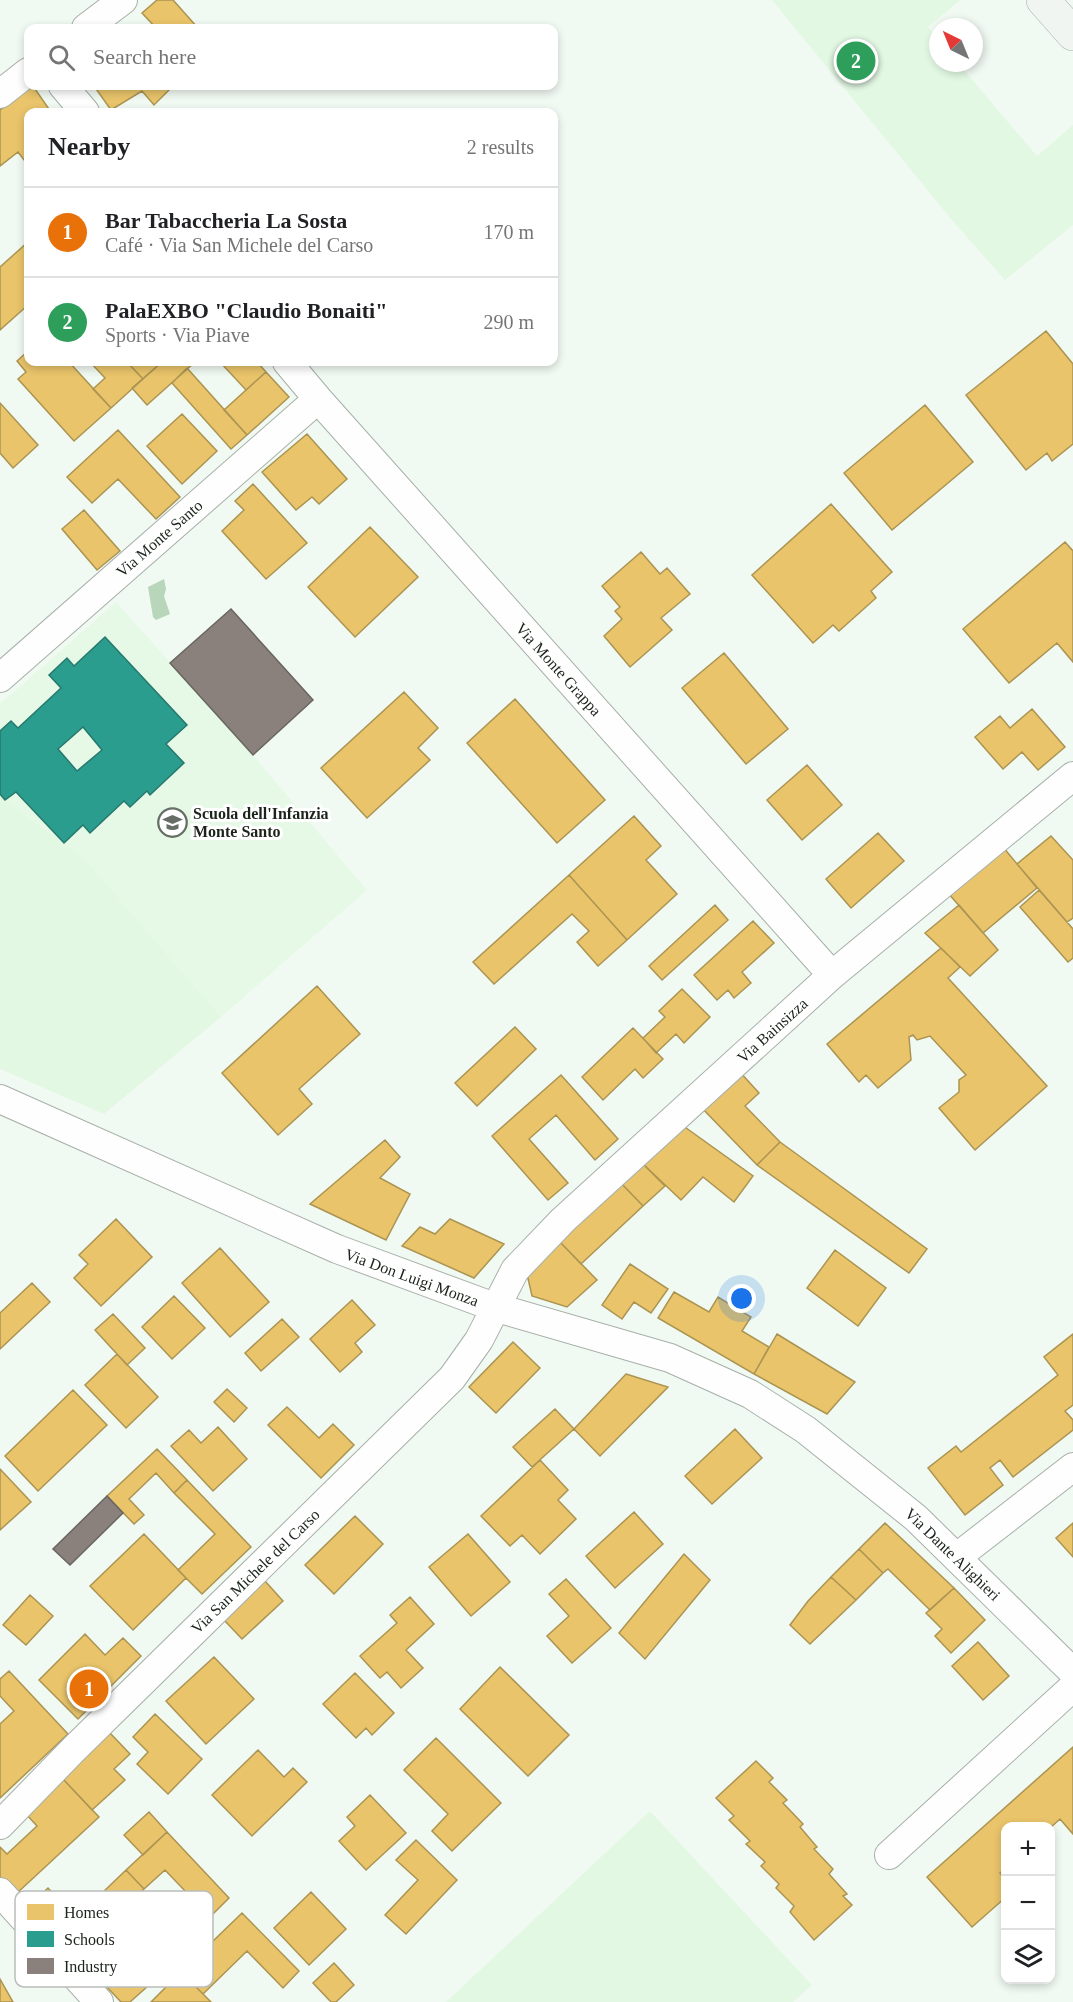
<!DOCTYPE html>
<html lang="en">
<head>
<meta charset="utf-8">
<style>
	:root { --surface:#fff; --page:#f6f6f6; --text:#202124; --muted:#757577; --line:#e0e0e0; --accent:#7c3aed }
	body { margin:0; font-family:Georgia,serif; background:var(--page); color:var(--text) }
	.controls { position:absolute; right:18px; bottom:18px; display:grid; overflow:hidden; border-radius:12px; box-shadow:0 3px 9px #0003 }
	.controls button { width:54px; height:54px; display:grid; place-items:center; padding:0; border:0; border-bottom:2px solid var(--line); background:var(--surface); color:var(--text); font:30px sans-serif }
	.compass { position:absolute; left:929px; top:18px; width:54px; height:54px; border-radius:50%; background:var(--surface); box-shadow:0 3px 9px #0003; rotate:317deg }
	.you { position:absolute; left:742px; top:1299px; width:21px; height:21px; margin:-15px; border:4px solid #fff; border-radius:50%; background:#1a73e8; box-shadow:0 0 0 9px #1a73e833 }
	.badge { display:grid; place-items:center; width:39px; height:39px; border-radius:50%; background:var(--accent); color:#fff; font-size:20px; font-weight:700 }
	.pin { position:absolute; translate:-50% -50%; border:3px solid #fff; box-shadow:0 2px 6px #0006 }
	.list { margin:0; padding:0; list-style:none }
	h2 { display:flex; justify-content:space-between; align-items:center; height:78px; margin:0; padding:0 24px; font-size:26px }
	h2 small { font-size:20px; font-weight:400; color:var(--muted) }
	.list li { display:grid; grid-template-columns:39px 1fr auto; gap:18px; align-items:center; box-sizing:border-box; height:90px; padding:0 24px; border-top:2px solid var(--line) }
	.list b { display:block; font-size:22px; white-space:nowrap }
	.list p { margin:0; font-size:20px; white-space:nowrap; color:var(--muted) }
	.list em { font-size:20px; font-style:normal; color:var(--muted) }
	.icon { flex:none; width:33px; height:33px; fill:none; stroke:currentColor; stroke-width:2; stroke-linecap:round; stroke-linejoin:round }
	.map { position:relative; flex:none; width:1073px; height:2002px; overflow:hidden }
	.search { position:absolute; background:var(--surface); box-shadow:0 3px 9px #0003; left:24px; top:24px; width:534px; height:66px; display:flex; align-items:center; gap:15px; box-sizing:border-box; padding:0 21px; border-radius:12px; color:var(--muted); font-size:22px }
	.panel { position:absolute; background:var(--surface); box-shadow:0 3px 9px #0003; left:24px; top:108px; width:534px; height:258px; border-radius:12px }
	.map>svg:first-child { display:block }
	.built { fill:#e5f9e6 }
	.green { fill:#e2f8e3 }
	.water { fill:#b8d6ba }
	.homes { fill:#e9c46a; stroke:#ab9452; stroke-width:1.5 }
	.schools { fill:#2a9d8f; stroke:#26786c; stroke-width:1.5; fill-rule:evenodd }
	.industry { fill:#8a817c; stroke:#69655f; stroke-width:1.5 }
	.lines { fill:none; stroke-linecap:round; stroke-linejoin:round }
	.street-casing { stroke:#a7afa8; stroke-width:30 }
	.secondary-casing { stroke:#a7afa8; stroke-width:34 }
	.street { stroke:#fdfefd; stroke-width:28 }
	.secondary { stroke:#f0f5f1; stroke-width:33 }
	.labels { text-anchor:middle; stroke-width:6; stroke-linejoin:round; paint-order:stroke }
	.street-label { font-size:16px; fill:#1b231b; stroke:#fff }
	.poi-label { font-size:16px; font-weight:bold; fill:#1b231b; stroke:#fff; text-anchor:start }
	.key { fill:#fff; stroke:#bbbdbb; stroke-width:1.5 }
	.key-label { font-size:16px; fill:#1b231b }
</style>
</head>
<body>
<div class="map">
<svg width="1073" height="2002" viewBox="0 0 1073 2002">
	<rect width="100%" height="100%" fill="#f1faf2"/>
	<path class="built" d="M116,602l137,153 114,135 -146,127 -136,-158 -80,-59 -5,-6v-90z"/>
	<path class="green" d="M772,0h188l-32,27 10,13v23h20l79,93 36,-31v100l-68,55 -54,-61z
		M0,794l5,6 80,59 136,158 -117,97 -104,-45z
		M650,1811l162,174 -19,17h-347z"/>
	<path class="water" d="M164,579l2,10 -2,7 6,18 -14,6 -3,-3 -5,-30z"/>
	<path class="homes" d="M157,0h16l25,28h-42l-14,-15z
		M33,86l18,26h-23v53l-10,-13 -18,14v-56z
		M94,86h73l3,3 -16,16 -12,-14 -31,19z
		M28,242v63l-28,25v-63z
		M1046,331l27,33v80l-21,17 -5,-8 -21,17 -60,-75z
		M28,351v11h41l42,46 -37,33 -56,-62 8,-7 -9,-11z
		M90,362h37l16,17 -32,29 -18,-19 12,-11z
		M127,362h35l-19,17z
		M162,362h33l-48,43 -15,-17z
		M220,362h37l9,10 -20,18z
		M187,368l60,67 -16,14 -59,-66z
		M266,372l23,25 -42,38 -23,-25z
		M0,403l38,42 -25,23 -13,-15z
		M925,405l48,57 -81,68 -48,-57z
		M182,414l35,37 -35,33 -35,-38z
		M118,430l62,67 -24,22 -38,-40 -26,24 -25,-26z
		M307,434l40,45 -28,25 -7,-7 -16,13 -34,-38z
		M253,484l54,59 -41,36 -44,-48 22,-21 -9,-9z
		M831,504l61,68 -21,19 5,7 -37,33 -6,-6 -20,18 -61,-68z
		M84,510l36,41 -23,19 -35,-41z
		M370,527l48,50 -63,60 -47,-50z
		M1065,542l8,9v111l-16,-19 -48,40 -46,-54z
		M641,552l19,22 7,-6 23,26 -29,24 11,12 -42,37 -26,-31 18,-17 -7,-8 5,-4 -18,-21z
		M724,653l64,76 -42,35 -64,-76z
		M404,692l34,36 -20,20 12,12 -63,58 -46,-50z
		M515,699l90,101 -48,43 -90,-100z
		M1032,709l33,38 -27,23 -16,-18 -19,17 -28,-32 25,-21 10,12z
		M807,765l35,40 -40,35 -35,-40z
		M634,816l27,30 -15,14 31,34 -50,46 -58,-65z
		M878,833l26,28 -53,47 -25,-29z
		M1051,836l22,24v58l-6,4 -50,-58z
		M1003,847l34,41 -54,45 -35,-40z
		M569,875l58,65 -29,26 -21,-24 12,-11 -17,-17 -78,70 -21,-22z
		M1039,890l34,39v29l-5,4 -48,-55z
		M715,905l13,15 -66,60 -13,-14z
		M959,905l39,45 -28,26 -45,-43z
		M753,921l21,22 -32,29 9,11 -17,15 -6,-8 -11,10 -23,-25z
		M941,948l19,19 -12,11 99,108 -72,64 -36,-42 20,-16v-12l7,-5 -36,-39 -13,4 -4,-5 -4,2 2,23 -33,28 -12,-13 -7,7 -32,-38z
		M317,986l43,48 -61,55 13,15 -34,31 -56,-62z
		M682,989l28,28 -26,26 -8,-9 -20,19 -13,-15 22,-21 -6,-6z
		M515,1027l21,22 -59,57 -22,-23z
		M633,1028l30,31 -20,19 -8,-9 -32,31 -21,-23z
		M739,1071l20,22 -14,13 35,36 -23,23 -57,-59z
		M561,1075l57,64 -23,21 -39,-45 -27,24 39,44 -20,17 -56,-64z
		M682,1125l71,51 -19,26 -31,-25 -22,23 -39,-37z
		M385,1140l15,17 -20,21 30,16 -24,46 -76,-36z
		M780,1142l147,107 -18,24 -152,-108z
		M642,1163l23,23 -22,20 -23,-24z
		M620,1182l23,24 -62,58 -21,-22z
		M116,1219l36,38 -51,49 -27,-28 14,-14 -9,-9z
		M450,1219l54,25 -30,34 -72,-32 18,-19 15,7z
		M560,1242l37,38 -30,27 -35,-11 -5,-22z
		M220,1248l49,54 -39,35 -48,-54z
		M835,1250l51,38 -28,38 -51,-38z
		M630,1264l38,25 -17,24 -17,-11 -12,17 -20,-14z
		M32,1283l18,19 -50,47v-36z
		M674,1292l35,20 9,-15 33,20 -9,14 27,16 -15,27 -96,-56z
		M174,1296l31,32 -33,31 -30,-32z
		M352,1300l23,25 -20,18 7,9 -22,20 -30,-33z
		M113,1314l32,34 -18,17 -32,-35z
		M282,1319l17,18 -38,34 -16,-18z
		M777,1334l78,48 -28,32 -73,-40z
		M1073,1334v71l-8,6 8,9v10l-60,47 -13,-17 -10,8 13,17 -38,30 -37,-47 28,-22 5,6 97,-77 -14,-18z
		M513,1342l27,26 -44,45 -27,-26z
		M117,1354l41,43 -32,31 -41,-43z
		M626,1374l42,13 -68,69 -26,-27z
		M227,1389l20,19 -13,14 -20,-20z
		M73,1390l34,35 -69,66 -33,-35z
		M287,1407l32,31 14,-14 21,21 -33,33 -53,-53z
		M555,1409l19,20 -42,38 -19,-20z
		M218,1427l29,32 -34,32 -42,-45 18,-16 12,13z
		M735,1429l27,29 -50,46 -27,-28z
		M157,1449l30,31 -13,13 -18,-20 -27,26 15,16 -10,9 -27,-28z
		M540,1460l28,30 -10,10 18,19 -36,35 -18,-19 -12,11 -29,-30z
		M0,1469l31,33 -31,28z
		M187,1480l64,67 -49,47 -24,-24 37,-36 -41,-41z
		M634,1512l29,32 -48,44 -29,-32z
		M355,1516l28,28 -49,50 -29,-29z
		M885,1523l69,65 -24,22 -42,-41 -5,4 -24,-24z
		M1073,1523v34l-17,-19z
		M144,1534l42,44 -53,52 -43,-44z
		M468,1534l42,48 -39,34 -42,-49z
		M859,1549l24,24 -27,27 -25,-23z
		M684,1554l26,26 -65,79 -26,-26z
		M831,1577l25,23 -46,44 -20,-19 18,-24z
		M566,1579l45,49 -39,35 -25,-27 22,-20 -20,-22z
		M265,1581l18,20 -41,38 -18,-19z
		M954,1588l31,32 -34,33 -16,-17 7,-7 -16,-16z
		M30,1595l23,21 -27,29 -23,-20z
		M410,1597l24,27 -28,26 17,18 -22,20 -14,-16 -7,6 -20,-22 37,-33 -7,-8z
		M85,1634l20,21 18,-17 18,18 -63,63 -39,-39z
		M978,1642l31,34 -26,24 -31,-34z
		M214,1657l40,42 -48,45 -40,-43z
		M500,1667l69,68 -41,41 -68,-67z
		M9,1671l59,63 -68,64v-74l14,-13 -14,-15v-17z
		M355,1673l39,40 -22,22 -6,-7 -10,10 -33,-34z
		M155,1714l47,45 -34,35 -31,-30 11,-12 -15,-15z
		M110,1733l20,21 -16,15 11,11 -33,30 -30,-32z
		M436,1738l65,65 -49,48 -20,-20 16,-17 -44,-44z
		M1073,1747v87l-13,-15 -10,9 -44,-2v42l-6,5 6,6v18l-34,30 -45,-50z
		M258,1750l26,27 9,-9 14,14 -55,54 -40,-41z
		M756,1761l17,17 -4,4 18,18 -4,3 20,21 -3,3 17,20 -3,2 19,20 -4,5 18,20 -4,2 9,9 -38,35 -24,-28 4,-6 -18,-18 3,-4 -18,-18 4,-4 -19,-18 4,-3 -21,-21 5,-4 -18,-18z
		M62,1778l37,39 -84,78 -15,-17v-31l7,7 30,-28 -12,-13z
		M370,1795l36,38 -40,37 -27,-29 16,-15 -8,-9z
		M149,1812l18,20 -24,23 -19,-20z
		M167,1832l62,66 -19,19 -45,-47 -21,19 -18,-19z
		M416,1840l41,40 -51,54 -21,-19 33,-35 -22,-20z
		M126,1870l18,19 -46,43 50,54 -18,16h-9l-91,-97 18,-17 28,30z
		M311,1892l35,37 -37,36 -35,-37z
		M242,1913l57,58 -16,17 -36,-37 -44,43 -22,-22z
		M334,1963l20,22 -18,17h-5l-18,-19z
		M181,1972l30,30h-60z
		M0,1979l13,23h-13z"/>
	<path class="schools" d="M105,637l82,88 -21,19 18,19 -34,32 -3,-4 -17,16 -6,-6 -34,32 -7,-8 -19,18 -48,-51 -11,8 -5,-6v-63l11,-10 7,7 43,-40 -12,-13 18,-17 7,8zM83,727l19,23 -25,21 -19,-22z"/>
	<path class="industry" d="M231,609l82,91 -60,55 -83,-92z
		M107,1496l16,17 -53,52 -17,-16z"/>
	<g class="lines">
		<defs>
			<path id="street" d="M86,28l37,-28
				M63,86l22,26
				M0,94l28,-22
				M287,362l31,37 514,576
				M0,678l318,-279
				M0,1099l337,150 160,59 173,50 80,36 56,36 110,88 157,154
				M957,1557l116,-90
				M0,1825l74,-76 378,-371 27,-38 36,-70 48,-50 269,-245 241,-199
				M889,1855l184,-168
				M0,1892l99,110"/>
			<path id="secondary" d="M1043,0l30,34"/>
		</defs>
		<use href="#street" class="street-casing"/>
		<use href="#secondary" class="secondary-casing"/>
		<use href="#street" class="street"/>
		<use href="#secondary" class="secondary"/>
	</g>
	<defs>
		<symbol id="school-ring" viewBox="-11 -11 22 22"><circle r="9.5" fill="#fff" stroke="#666e66" stroke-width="1.5"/><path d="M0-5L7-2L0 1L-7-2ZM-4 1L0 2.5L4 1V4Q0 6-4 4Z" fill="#666e66"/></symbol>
	</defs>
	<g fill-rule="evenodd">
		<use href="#school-ring" x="156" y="806" width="33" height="33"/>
	</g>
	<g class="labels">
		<g class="street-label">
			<text transform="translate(159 538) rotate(-41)" y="6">Via Monte Santo</text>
			<text transform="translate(559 669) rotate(48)" y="6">Via Monte Grappa</text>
			<text transform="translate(772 1030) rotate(-42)" y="6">Via Bainsizza</text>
			<text transform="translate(412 1277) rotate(20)" y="6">Via Don Luigi Monza</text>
			<text transform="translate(953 1554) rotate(44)" y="6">Via Dante Alighieri</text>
			<text transform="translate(255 1571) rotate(-44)" y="6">Via San Michele del Carso</text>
		</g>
		<g class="poi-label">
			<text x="193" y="819">Scuola dell'Infanzia<tspan x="193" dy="18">Monte Santo</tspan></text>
		</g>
	</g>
	<rect x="15" y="1891" width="198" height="96" rx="9" class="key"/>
	<rect x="27" y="1904" width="27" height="16" fill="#e9c46a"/>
	<rect x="27" y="1931" width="27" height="16" fill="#2a9d8f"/>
	<rect x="27" y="1958" width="27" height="16" fill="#8a817c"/>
	<g class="key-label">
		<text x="64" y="1918">Homes</text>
		<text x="64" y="1945">Schools</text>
		<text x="64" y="1972">Industry</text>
	</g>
</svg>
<div class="controls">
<button>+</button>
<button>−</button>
<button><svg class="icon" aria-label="layers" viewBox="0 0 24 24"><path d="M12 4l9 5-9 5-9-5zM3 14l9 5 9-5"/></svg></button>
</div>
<svg class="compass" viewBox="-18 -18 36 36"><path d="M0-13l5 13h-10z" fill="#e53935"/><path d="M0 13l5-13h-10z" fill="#757577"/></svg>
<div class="you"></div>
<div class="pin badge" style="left:89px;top:1689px;background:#e8710a">1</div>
<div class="pin badge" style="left:856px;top:61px;background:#2e9e5b">2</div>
<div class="search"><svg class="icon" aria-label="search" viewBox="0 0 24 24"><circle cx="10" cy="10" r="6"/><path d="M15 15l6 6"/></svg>Search here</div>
<section class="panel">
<h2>Nearby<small>2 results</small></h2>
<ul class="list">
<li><span class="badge" style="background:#e8710a">1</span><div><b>Bar Tabaccheria La Sosta</b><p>Café · Via San Michele del Carso</p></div><em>170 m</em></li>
<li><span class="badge" style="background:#2e9e5b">2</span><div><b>PalaEXBO &quot;Claudio Bonaiti&quot;</b><p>Sports · Via Piave</p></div><em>290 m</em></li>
</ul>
</section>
</div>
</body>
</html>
